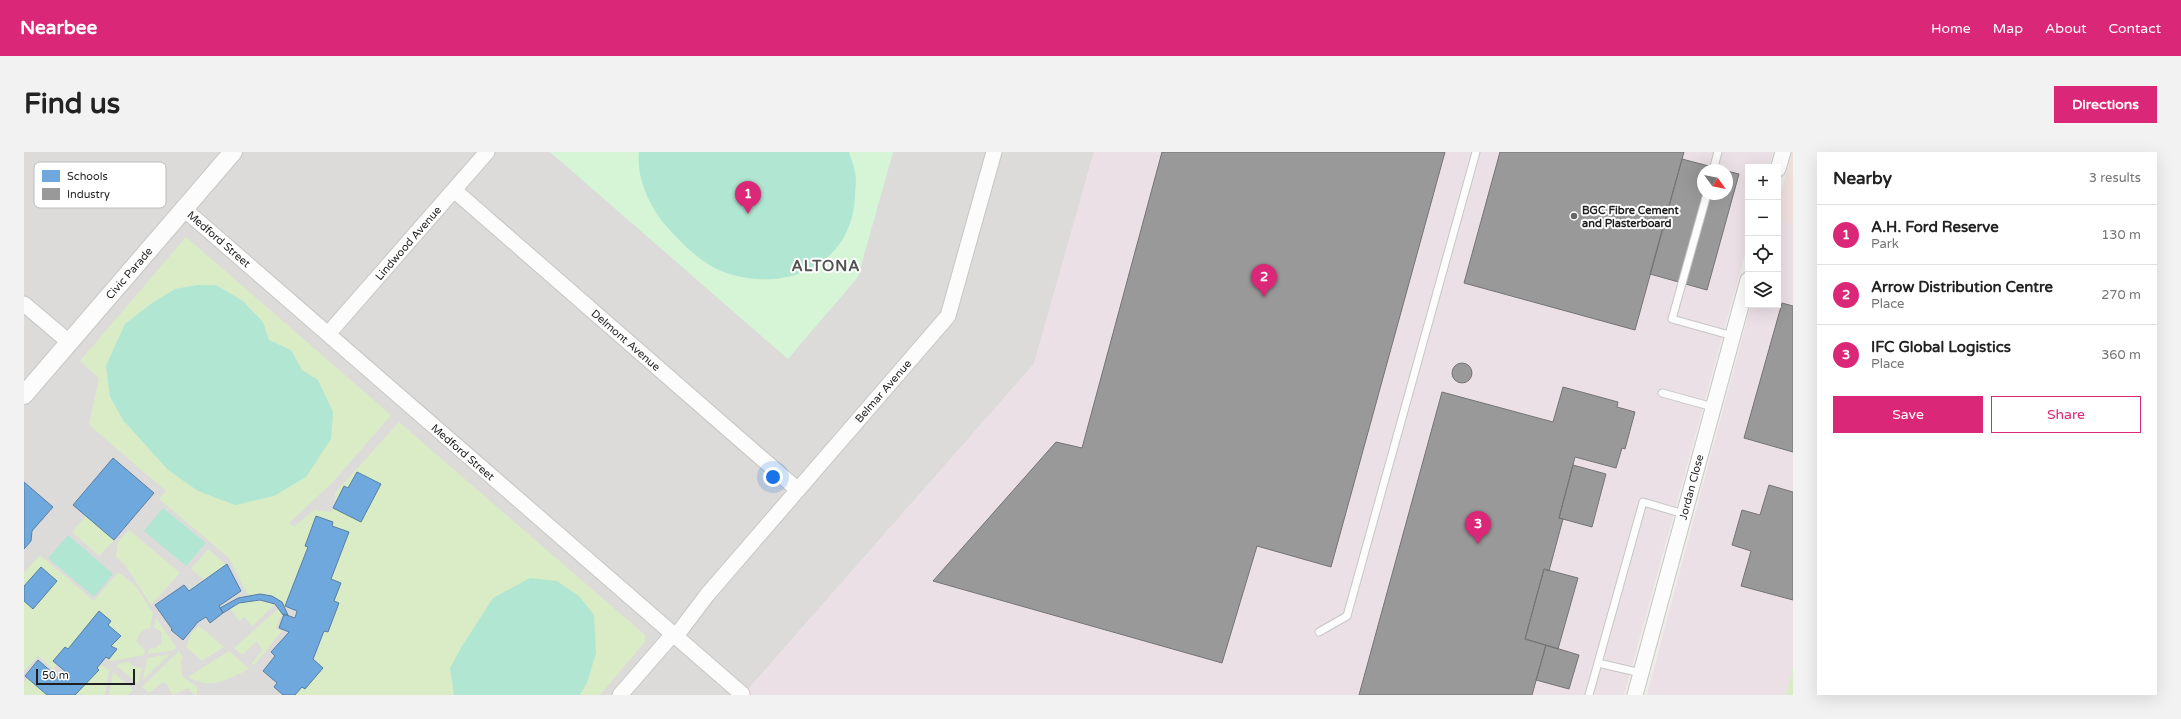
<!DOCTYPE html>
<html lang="en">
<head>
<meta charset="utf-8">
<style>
	:root { --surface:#fff; --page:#f2f2f2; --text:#222; --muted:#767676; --line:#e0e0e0; --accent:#db2777 }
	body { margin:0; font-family:"Varela Round",sans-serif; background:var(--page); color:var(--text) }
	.controls { position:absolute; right:12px; top:12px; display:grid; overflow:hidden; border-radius:0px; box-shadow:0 4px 16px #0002 }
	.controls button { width:36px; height:36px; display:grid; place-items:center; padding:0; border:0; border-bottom:1px solid var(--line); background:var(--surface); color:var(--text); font:20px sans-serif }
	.compass { position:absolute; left:1673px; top:12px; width:36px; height:36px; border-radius:50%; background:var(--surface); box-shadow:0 4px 16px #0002; rotate:123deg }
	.scale { position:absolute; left:12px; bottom:10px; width:99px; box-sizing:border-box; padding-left:4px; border:2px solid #1f1f1f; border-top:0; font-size:11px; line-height:14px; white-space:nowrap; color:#1f1f1f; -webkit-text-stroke:3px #fff; paint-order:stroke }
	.you { position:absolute; left:749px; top:325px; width:14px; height:14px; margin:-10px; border:3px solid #fff; border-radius:50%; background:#1a73e8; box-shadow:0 0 0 6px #1a73e833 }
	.badge { display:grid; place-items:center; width:26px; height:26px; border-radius:50%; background:var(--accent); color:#fff; font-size:13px; font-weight:700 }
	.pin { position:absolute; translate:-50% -33px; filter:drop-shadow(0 1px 2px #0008) }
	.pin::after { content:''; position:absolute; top:21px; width:14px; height:12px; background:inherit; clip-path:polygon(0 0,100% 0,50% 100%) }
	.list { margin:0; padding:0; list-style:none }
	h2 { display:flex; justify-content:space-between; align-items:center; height:52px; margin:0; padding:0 16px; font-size:17px }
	h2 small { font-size:13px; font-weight:400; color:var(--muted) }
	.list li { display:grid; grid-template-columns:26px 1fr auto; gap:12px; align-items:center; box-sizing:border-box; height:60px; padding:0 16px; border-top:1px solid var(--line) }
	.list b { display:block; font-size:15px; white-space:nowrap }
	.list p { margin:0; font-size:13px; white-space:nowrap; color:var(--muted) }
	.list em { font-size:13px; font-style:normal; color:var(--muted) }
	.actions { display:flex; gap:8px; padding:12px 16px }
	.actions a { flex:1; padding:9px 0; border:1px solid var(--accent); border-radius:0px; text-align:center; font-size:14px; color:var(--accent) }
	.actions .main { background:var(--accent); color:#fff }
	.icon { flex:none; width:22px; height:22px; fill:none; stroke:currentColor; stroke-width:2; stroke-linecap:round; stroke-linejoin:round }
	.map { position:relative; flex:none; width:1769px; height:543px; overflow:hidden; border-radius:0px }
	header { display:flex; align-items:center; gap:24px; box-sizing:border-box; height:56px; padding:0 20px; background:var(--accent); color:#fff }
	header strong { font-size:19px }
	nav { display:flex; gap:22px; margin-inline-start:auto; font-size:14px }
	.intro { display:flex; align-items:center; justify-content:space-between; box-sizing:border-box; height:96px; padding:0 24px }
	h1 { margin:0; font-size:28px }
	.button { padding:10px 18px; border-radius:0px; background:var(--accent); color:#fff; font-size:14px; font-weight:700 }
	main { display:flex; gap:24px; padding:0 24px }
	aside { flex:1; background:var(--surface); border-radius:0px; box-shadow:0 4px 16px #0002 }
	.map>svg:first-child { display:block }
	.residential { fill:#dcdbd9 }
	.commercial { fill:#f0e0dd }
	.industrial { fill:#ebe0e6; fill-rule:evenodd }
	.grass { fill:#d9ecc6 }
	.park { fill:#d5f5d6 }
	.pitch { fill:#b1e6d3 }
	.schools { fill:#6fa8dc; stroke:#577fa3 }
	.industry { fill:#999; stroke:#747474 }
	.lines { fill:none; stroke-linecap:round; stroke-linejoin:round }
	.service-casing { stroke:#c6c6c4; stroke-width:9 }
	.minor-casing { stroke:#c6c6c4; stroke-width:17 }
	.tertiary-casing { stroke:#c6c6c4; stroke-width:20 }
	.service { stroke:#fcfcfc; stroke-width:7 }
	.minor { stroke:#fcfcfc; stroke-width:15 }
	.tertiary { stroke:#fcfcfc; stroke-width:18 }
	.poi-dot { fill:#676765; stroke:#fff; stroke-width:1.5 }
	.labels { text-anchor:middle; stroke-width:4; stroke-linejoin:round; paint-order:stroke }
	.poi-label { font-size:11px; font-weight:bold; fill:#1f1f1f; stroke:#fff; text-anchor:start }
	.street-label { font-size:11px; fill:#1f1f1f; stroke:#fff }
	.district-label { font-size:15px; font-weight:bold; letter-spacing:1px; fill:#525252; stroke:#fff }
	.key { fill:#fff; stroke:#bcbcbc; stroke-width:1 }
	.key-label { font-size:11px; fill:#1f1f1f }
</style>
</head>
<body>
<header>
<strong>Nearbee</strong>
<nav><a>Home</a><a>Map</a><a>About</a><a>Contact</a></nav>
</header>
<div class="intro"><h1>Find us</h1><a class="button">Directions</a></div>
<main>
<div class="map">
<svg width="1769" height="543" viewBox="0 0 1769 543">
	<rect width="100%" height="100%" fill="#edece8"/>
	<path class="residential" d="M0,0h1070l-60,212 -291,331h-719z"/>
	<path class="commercial" d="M1768,0h1v73l-15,-4v-16z"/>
	<path class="industrial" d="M1070,0h679l-4,15h-21v76l-124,452h-881l291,-331zM1679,18h24v24h-24z
		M1754,69l15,4v442l-7,28h-139l104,-390h27z"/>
	<path class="grass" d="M162,85l205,178 -58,67 -44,41 5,4 20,-17 17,2 4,-8v-11l64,-71 246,213v7l-45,53h-305l7,-8 3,2 19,-58 4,1 11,-29 -5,-2 7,-18 -10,-4 17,-47 -16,-6 1,-4 -17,-6 -11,29 3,2 -23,59c-9,-9 -23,-12 -37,-11l-19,-37 -70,-59 7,-8 -77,-66 10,-47 -19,-17z
		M62,364l28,24 -15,16 -27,-24z
		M105,378l51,43 -29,32 -26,-40 -9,-8 2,-15z
		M184,397l18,16 -21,15 -14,-11z
		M16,403l54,46 24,-29 18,14 17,27 -3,15c-9,2 -12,5 -13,14l8,8 -1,5 -32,6 -3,-2 8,-10 -6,-3 9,-10 -12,-11 2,-4 -11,-10 -31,38 -3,-2 -12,14 4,4 -4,4 -15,-13 -14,15v-98z
		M236,448l15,4 -23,23 -7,-10 -6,4 -9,-13 9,-5z
		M255,456l3,6 -6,14 6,3 -28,34 -2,-2 10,-13 -5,-9 -15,14 -8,-7z
		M132,466l20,29 -2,3 -26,4 1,-5 7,-1 6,-6 -1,-10 -7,-5z
		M175,474l25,21 -22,14 -16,-14 5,-13z
		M155,499l4,6 -2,4 1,15 15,11v8h-3l-6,-7 -15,7 -3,-4 -2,-6 -5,-3 -14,11 -7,-6z
		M205,499l20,18c-22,11 -37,21 -61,8z
		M146,502l-27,26 4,-22z
		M105,510l5,5 8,1 -4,16 -21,-18 3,-3z
		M76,512l9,6 -4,25h-23l-4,-3 21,-22 -2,-2z
		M1769,515v28h-7z
		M89,520l20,18 -5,5h-19z
		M3,526l20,17h-23v-13z"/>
	<path class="park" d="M526,0h343l-35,125 -70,82z"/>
	<path class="pitch" d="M615,0h210c2,7 5,14 6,20 2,8 0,17 0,25 -3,67 -67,95 -126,77 -25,-8 -45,-28 -62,-47 -17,-19 -31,-49 -28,-75z
		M173,133h19l27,16 20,21 6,18 22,10 11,20 16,10 15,32 -2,27 -25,38 -32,19 -39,9 -37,-14 -30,-21 -45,-50 -13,-23 -4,-31 19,-42 27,-21 23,-14z
		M139,356l43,35 -20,23 -42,-35z
		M44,383l45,39 -19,23 -46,-39z
		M506,426l27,3 22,15 15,19 2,38 -9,30 -7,12h-126l-4,-27 12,-22 31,-48z"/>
	<path class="schools" d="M89,306l41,35 -40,47 -41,-35z
		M333,320l24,12 -20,38 -28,-14 11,-22 4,2z
		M0,330l29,25 -21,24 -1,10 -7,8z
		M292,364l17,6 -1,4 17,6 -18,47 10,4 -7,18 5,2 -11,29 -4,-1 -11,28 10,9 -18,21 -3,-2 -7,8h-12l-9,-8 3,-4 -14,-12 12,-15 -4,-4 18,-20 -10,-4 5,-14 11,4 2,-7 -12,-5 23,-59 -3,-1z
		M203,412l14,27 -22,15 4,7 -13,10 -4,-6 -8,5 -15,18 -12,-10 1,-1 -17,-24 29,-20 5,6z
		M17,415l16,14 -24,28 -9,-8v-15z
		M236,442l12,2 10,6 6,13h-5l-8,-11 -15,-4 -21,3 -16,10 -3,-5 18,-10z
		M75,459l12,10 -3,4 13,11 -10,10 6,3 -8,10 -3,-2 -9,11 2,2 -24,25h-28l-22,-19 13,-16 23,20 6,-7 -14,-12 12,-14 3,2z"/>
	<path class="industry" d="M1138,0h283l-114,415 -74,-21 -35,117 -289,-82 123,-139 26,6z
		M1476,0h184l-49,178 -171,-47z
		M1658,7l42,11h-21v24h24v-23l12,3 -32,116 -57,-16z
		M1758,151l11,3v146l-49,-14z
		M1428 221a10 10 0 1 1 20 0a10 10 0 1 1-20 0Z
		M1539,235l55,15 -1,5 18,5 -10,37 -3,-1 -6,20 -41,-11 -16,61 4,1 -14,52 -5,-2 -19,70 21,6 -14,50h-173l83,-303 111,30z
		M1549,313l33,9 -14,53 -33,-9z
		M1745,333l24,7v108l-52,-14 10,-35 -19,-6 10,-35 18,5z
		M1520,417l34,9 -20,71 -33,-10z
		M1522,493l33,10 -10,34 -33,-9z"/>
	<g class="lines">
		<defs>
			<path id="service" d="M1689,18l5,-18
				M1683,42l-35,125 61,17
				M1638,241l51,14
				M1295,480l28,-16 129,-464
				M1574,511l43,10
				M1565,543l54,-193 41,12"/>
			<path id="minor" d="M1754,17l5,-17
				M430,38l344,300
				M160,57l558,485
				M0,152l45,38
				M304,182l159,-182
				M652,484l31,-41 241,-279 46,-164
				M596,543l53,-61
				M1611,543l113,-415"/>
			<path id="tertiary" d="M0,243l209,-243"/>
		</defs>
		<use href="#service" class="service-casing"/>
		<use href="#minor" class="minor-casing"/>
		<use href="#tertiary" class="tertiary-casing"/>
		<use href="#service" class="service"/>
		<use href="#minor" class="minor"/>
		<use href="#tertiary" class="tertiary"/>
	</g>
	<circle class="poi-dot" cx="1550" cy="64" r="4"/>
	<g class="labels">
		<g class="poi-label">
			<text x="1558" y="62">BGC Fibre Cement<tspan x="1558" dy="13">and Plasterboard</tspan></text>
		</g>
		<g class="street-label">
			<text transform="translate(195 87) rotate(41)" y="4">Medford Street</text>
			<text transform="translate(384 91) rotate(-49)" y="4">Lindwood Avenue</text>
			<text transform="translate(105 121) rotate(-49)" y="4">Civic Parade</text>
			<text transform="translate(602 188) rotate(41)" y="4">Delmont Avenue</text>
			<text transform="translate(859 239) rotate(-49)" y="4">Belmar Avenue</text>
			<text transform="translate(439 300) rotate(41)" y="4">Medford Street</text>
			<text transform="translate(1667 335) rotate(-75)" y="4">Jordan Close</text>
		</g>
		<g class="district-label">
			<text x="802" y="119">ALTONA</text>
		</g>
	</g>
	<rect x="10" y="10" width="132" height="46" rx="6" class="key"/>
	<rect x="18" y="18" width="18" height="12" fill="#6fa8dc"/>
	<rect x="18" y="36" width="18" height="12" fill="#999"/>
	<g class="key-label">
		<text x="43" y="28">Schools</text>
		<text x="43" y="46">Industry</text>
	</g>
</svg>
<div class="controls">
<button>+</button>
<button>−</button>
<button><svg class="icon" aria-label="locate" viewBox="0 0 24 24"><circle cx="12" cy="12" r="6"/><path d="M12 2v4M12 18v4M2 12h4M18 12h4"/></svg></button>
<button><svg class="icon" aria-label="layers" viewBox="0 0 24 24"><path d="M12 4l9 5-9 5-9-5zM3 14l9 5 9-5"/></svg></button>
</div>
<svg class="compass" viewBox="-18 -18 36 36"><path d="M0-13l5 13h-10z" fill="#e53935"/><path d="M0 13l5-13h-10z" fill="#767676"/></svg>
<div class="scale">50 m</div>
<div class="you"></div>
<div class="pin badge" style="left:724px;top:62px">1</div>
<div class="pin badge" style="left:1240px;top:145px">2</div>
<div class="pin badge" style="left:1454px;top:392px">3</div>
</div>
<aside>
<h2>Nearby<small>3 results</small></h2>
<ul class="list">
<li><span class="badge">1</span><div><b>A.H. Ford Reserve</b><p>Park</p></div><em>130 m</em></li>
<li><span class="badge">2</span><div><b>Arrow Distribution Centre</b><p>Place</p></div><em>270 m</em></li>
<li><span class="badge">3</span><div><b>IFC Global Logistics</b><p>Place</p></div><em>360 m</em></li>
</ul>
<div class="actions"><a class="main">Save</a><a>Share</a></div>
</aside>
</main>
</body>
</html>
